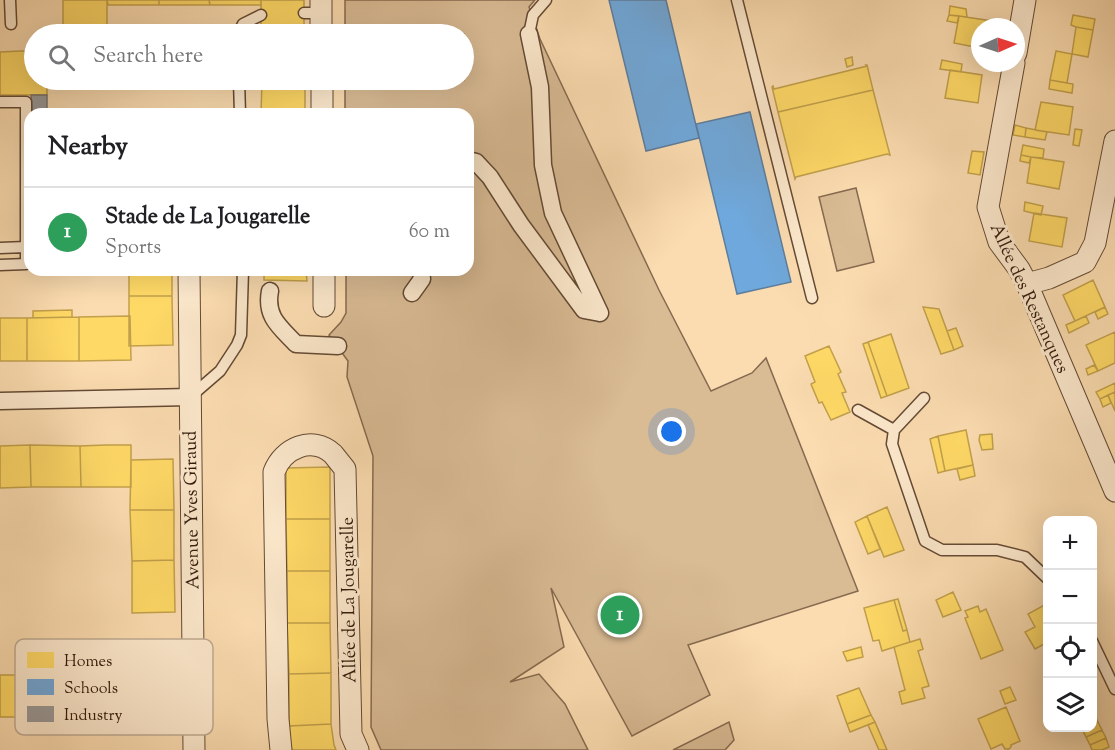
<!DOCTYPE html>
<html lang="en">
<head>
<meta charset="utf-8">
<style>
	:root { --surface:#fff; --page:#f2f2f2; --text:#202124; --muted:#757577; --line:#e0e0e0; --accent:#8f2418 }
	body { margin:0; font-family:"Sorts Mill Goudy",serif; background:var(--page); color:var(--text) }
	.controls { position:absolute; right:18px; bottom:18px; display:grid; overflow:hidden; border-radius:12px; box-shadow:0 6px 24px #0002 }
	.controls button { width:54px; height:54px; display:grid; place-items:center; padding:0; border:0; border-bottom:2px solid var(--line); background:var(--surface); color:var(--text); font:30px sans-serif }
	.compass { position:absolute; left:971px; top:18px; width:54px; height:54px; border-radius:50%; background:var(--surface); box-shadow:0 6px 24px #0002; rotate:87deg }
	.you { position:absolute; left:672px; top:432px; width:21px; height:21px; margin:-15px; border:4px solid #fff; border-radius:50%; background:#1a73e8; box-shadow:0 0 0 9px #1a73e833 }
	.badge { display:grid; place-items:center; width:39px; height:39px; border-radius:50%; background:var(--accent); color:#fff; font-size:20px; font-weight:700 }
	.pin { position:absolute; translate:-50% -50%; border:3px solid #fff; box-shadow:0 2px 6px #0006 }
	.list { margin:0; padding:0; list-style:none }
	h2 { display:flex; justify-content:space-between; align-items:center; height:78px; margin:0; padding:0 24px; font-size:26px }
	h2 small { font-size:20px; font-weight:400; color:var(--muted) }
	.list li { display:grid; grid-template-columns:39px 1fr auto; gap:18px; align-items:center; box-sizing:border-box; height:90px; padding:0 24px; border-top:2px solid var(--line) }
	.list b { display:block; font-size:22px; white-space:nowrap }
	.list p { margin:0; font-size:20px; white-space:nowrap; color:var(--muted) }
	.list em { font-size:20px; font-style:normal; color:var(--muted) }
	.icon { flex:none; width:33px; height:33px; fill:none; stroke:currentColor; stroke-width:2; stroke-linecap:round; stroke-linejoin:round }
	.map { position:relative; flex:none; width:1115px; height:750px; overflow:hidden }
	.search { position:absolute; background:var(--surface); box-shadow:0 6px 24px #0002; left:24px; top:24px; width:450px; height:66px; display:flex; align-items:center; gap:15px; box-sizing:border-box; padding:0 21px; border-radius:33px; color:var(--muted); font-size:22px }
	.panel { position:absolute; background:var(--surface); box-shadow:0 6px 24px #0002; left:24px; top:108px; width:450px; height:168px; border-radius:18px }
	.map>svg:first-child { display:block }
	.green { fill:#d9bb94; stroke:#866a50; stroke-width:1.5 }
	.homes { fill:#ffd966; stroke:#c2a04b; stroke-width:1.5 }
	.schools { fill:#6fa8dc; stroke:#5d7d9d; stroke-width:1.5 }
	.industry { fill:#999; stroke:#7a736e; stroke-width:1.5 }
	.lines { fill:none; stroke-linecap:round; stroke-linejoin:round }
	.service-casing { stroke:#644a34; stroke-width:13 }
	.pedestrian-casing { stroke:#644a34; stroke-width:19 }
	.minor-casing { stroke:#644a34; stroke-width:23 }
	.service { stroke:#fce8cc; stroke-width:10 }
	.pedestrian { stroke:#fce8cc; stroke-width:16 }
	.minor { stroke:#fce8cc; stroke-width:21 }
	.labels { text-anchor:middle; stroke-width:6; stroke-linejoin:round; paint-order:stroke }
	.street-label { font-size:18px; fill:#321a0b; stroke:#fce8cc }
	.key { fill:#fce8cc; stroke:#bfaa92; stroke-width:1.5 }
	.key-label { font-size:16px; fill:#321a0b }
</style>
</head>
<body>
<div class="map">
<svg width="1115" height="750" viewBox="0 0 1115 750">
	<rect width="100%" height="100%" fill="#fbdcb0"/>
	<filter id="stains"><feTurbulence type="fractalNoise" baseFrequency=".00333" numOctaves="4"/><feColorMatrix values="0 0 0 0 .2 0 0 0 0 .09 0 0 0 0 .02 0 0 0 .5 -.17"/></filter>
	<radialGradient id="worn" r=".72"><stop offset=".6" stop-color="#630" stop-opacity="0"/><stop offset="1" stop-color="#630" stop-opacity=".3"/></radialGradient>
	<path class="green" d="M345,0h190l-6,7 11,32 119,251 52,101 41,-18 14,-15 92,233 -170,54 22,50 -78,41 -81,-148 13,59 -54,35 29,-8 26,30 23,46h-207l-10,-23 2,-271 -26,-79 1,-16 -19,-26 12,-13 5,-9v-43h122v-156h-123v-34h119v-46h-119z
		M856,188l18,74 -37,9 -18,-74z
		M729,722l5,18 -9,10h-52z"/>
	<path class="homes" d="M63,0h44v27h-44z
		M107,0h52v5h-51z
		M159,0h50l1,5h-51z
		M209,0h52v5h-51z
		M261,0h43v26h-43z
		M950,6l16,3 1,8 -18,-2z
		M949,15l10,1 -2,7 -10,-2z
		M1073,15l22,4 -2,11 -17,-3 -5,-2z
		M959,16l33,5 -1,6h-11v21l-26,-5z
		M261,26h43v8h-43z
		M63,27h44v7h-44z
		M1076,27l17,3 -5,27 -16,-3z
		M21,51h13v29h13v15h-47v-43z
		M1056,51l16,3 -5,29 -17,-3z
		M852,57l1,8 -6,2 -2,-8z
		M942,60l20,4 -1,8 -21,-3z
		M866,65h1l6,25 -95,22 -6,-25 1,-1 1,3 93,-23z
		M950,70l32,5 -4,28 -33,-5z
		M262,80h43v34h-44z
		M1050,80l23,4 -1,9 -23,-4z
		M873,90l17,65 -3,-1 -91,23 -1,2 -17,-67z
		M1041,102l32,5 -4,28 -34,-5z
		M1015,125l11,3 -1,9 -12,-2z
		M1026,128l21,4 -2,8 -20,-3z
		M1075,129l7,1 -3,16 -6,-1z
		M1023,145l21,4 -1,9 -12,-1 -10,-2z
		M972,151l12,1 -4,23 -12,-2z
		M1021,155l10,2 -2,6 -9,-2z
		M1031,157l33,5 -5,27 -32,-6z
		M1025,202l18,4 -2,9 -17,-4z
		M1034,213l33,5 -5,29 -33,-6z
		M129,270h43v26h-43z
		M264,270h42l1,11 -43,-1z
		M1093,280l12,27 -30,14 -12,-26z
		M129,296h43l1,49 -44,1z
		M923,307l16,2 15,41 -13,4z
		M1105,307l3,7 -10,5 -3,-7z
		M72,310v7l-39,1v-7z
		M130,316l1,44 -52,1v-44z
		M1086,316l3,7 -20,10 -3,-8z
		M79,317v44h-52v-43z
		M0,318h27v43h-27z
		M956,328l7,18 -9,4 -7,-19z
		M1115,332v31l-17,8 -12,-26z
		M891,334l18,54 -22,8 -19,-54z
		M868,342l19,54 -6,2 -18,-54z
		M829,346l12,26 -3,2 8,18 -4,1 8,19 -19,8 -9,-18 -3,1 -8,-19 4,-2 -10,-26z
		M1094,365l4,6 -10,4 -2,-6z
		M1115,383v9l-15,7 -4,-7z
		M1115,392v19l-7,-16z
		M1108,395l3,8 -8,4 -3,-8z
		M966,430l7,35 -28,6 -7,-35z
		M992,434l1,15 -11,1 -3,-10 1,-5z
		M938,436l7,35 -7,2 -8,-34z
		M30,445l1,42 -31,1v-42z
		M30,445l50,1 1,41h-50z
		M106,445h25v42h-50l-1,-41z
		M173,459l1,51h-44l1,-50z
		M973,465l2,11 -15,4 -3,-11z
		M330,467v52h-44v-51z
		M887,507l17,43 -20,7 -17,-41z
		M130,510h44v50l-42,1z
		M867,516l13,33 -12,5 -13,-32z
		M286,519h44v52h-43z
		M174,560l1,52 -43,1v-52z
		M287,571h43v52h-43z
		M953,592l8,18 -18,7 -7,-17z
		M898,599l9,31 -4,1 -9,-31z
		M894,600l9,31 4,-1 3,12 -28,9 -3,-11 -6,1 -9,-33z
		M1048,603v39l-13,7 -10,-17 10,-5 -7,-13z
		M978,606l2,6 6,-3 17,41 -22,9 -16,-41 3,-1 -3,-6z
		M287,623h43l1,50 -42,1z
		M920,639l3,10 -5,2 11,35 -7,2 3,10 -23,6 -3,-12 6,-2 -11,-43z
		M861,647l2,10 -16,4 -4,-9z
		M331,673v51l-42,2v-52z
		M0,675h31v42h-31z
		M1010,687l6,13 -11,4 -5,-13z
		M859,688l12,27 -24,9 -10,-28z
		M1006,707l14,34 -9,4v2l-2,2h-4l-3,-5 -11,5 -13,-30z
		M1094,713l4,9 -6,2v-10z
		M871,715l4,7 -25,10 -3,-8z
		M875,722l12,28h-8l-11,-25z
		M1098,722l4,8 -16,7 -4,-8 4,-1h6v-4z
		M331,724l3,21 2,5h-44l-2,-8 -1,-16z
		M1102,730l4,8 -16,7 -4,-8z
		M1106,738l3,9 -7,3h-10l-2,-5z"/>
	<path class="schools" d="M609,0h57l33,138 -53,13z
		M750,112l41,170 -54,12 -41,-170z"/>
	<path class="industry" d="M31,95h16v19h-15z"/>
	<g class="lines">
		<defs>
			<path id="service" d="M10,0l1,24
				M737,0l75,298
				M304,13h17
				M238,34l5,-10 18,-9
				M529,34l4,-19 13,-15
				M239,80l1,34
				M0,102h26v162l-26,1
				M0,248l26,-1
				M190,397l30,-26 17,-26 4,-10 2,-65
				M924,398l-30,32 -2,14 33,97 17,9h55l28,7 23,22
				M858,410l36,20
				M1092,641l23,48"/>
			<path id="pedestrian" d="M529,34l11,53 3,78 10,48 47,100
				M468,160l8,2 14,15 31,48 63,85 16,3
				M270,291c-5,26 10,36 26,53l42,2
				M412,293l10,-14 -1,-9
				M0,401l190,-4"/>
			<path id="minor" d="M321,0v34
				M1016,53l9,-53
				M1014,63l-26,144 11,35 20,27 8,15 88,207
				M322,80v34
				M189,270l5,480
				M324,270v36
				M1027,284l22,-6 36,-16 10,-19 20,-102
				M281,750l-3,-31 -4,-247c9,-24 38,-37 59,-18 4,5 8,10 12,15l6,265 7,16"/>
		</defs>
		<use href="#service" class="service-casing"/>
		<use href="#pedestrian" class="pedestrian-casing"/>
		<use href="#minor" class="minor-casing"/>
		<use href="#service" class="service"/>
		<use href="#pedestrian" class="pedestrian"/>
		<use href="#minor" class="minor"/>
	</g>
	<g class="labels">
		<g class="street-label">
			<text transform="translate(1030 298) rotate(65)" y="6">Allée des Restanques</text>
			<text transform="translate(191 510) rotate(-91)" y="6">Avenue Yves Giraud</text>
			<text transform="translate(348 600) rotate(-91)" y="6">Allée de La Jougarelle</text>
		</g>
	</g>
	<rect x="15" y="639" width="198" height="96" rx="9" class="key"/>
	<rect x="27" y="652" width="27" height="16" fill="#ffd966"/>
	<rect x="27" y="679" width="27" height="16" fill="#6fa8dc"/>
	<rect x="27" y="706" width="27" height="16" fill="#999"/>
	<g class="key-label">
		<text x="64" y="666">Homes</text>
		<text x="64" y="693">Schools</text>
		<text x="64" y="720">Industry</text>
	</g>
	<rect width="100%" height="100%" filter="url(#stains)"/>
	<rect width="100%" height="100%" fill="url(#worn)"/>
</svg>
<div class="controls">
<button>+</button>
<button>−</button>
<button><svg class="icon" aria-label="locate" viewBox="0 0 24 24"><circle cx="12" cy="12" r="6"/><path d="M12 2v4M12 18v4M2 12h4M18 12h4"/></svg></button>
<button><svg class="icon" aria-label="layers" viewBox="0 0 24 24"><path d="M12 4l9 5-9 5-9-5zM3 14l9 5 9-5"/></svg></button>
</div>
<svg class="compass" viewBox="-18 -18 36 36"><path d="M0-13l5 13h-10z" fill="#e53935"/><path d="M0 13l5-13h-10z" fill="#757577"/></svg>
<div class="you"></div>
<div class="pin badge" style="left:620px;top:615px;background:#2e9e5b">1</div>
<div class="search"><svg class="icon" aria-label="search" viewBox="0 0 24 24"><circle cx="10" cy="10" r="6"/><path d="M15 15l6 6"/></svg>Search here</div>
<section class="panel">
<h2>Nearby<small></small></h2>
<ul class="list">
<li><span class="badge" style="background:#2e9e5b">1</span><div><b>Stade de La Jougarelle</b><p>Sports</p></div><em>60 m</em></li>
</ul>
</section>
</div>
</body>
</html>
